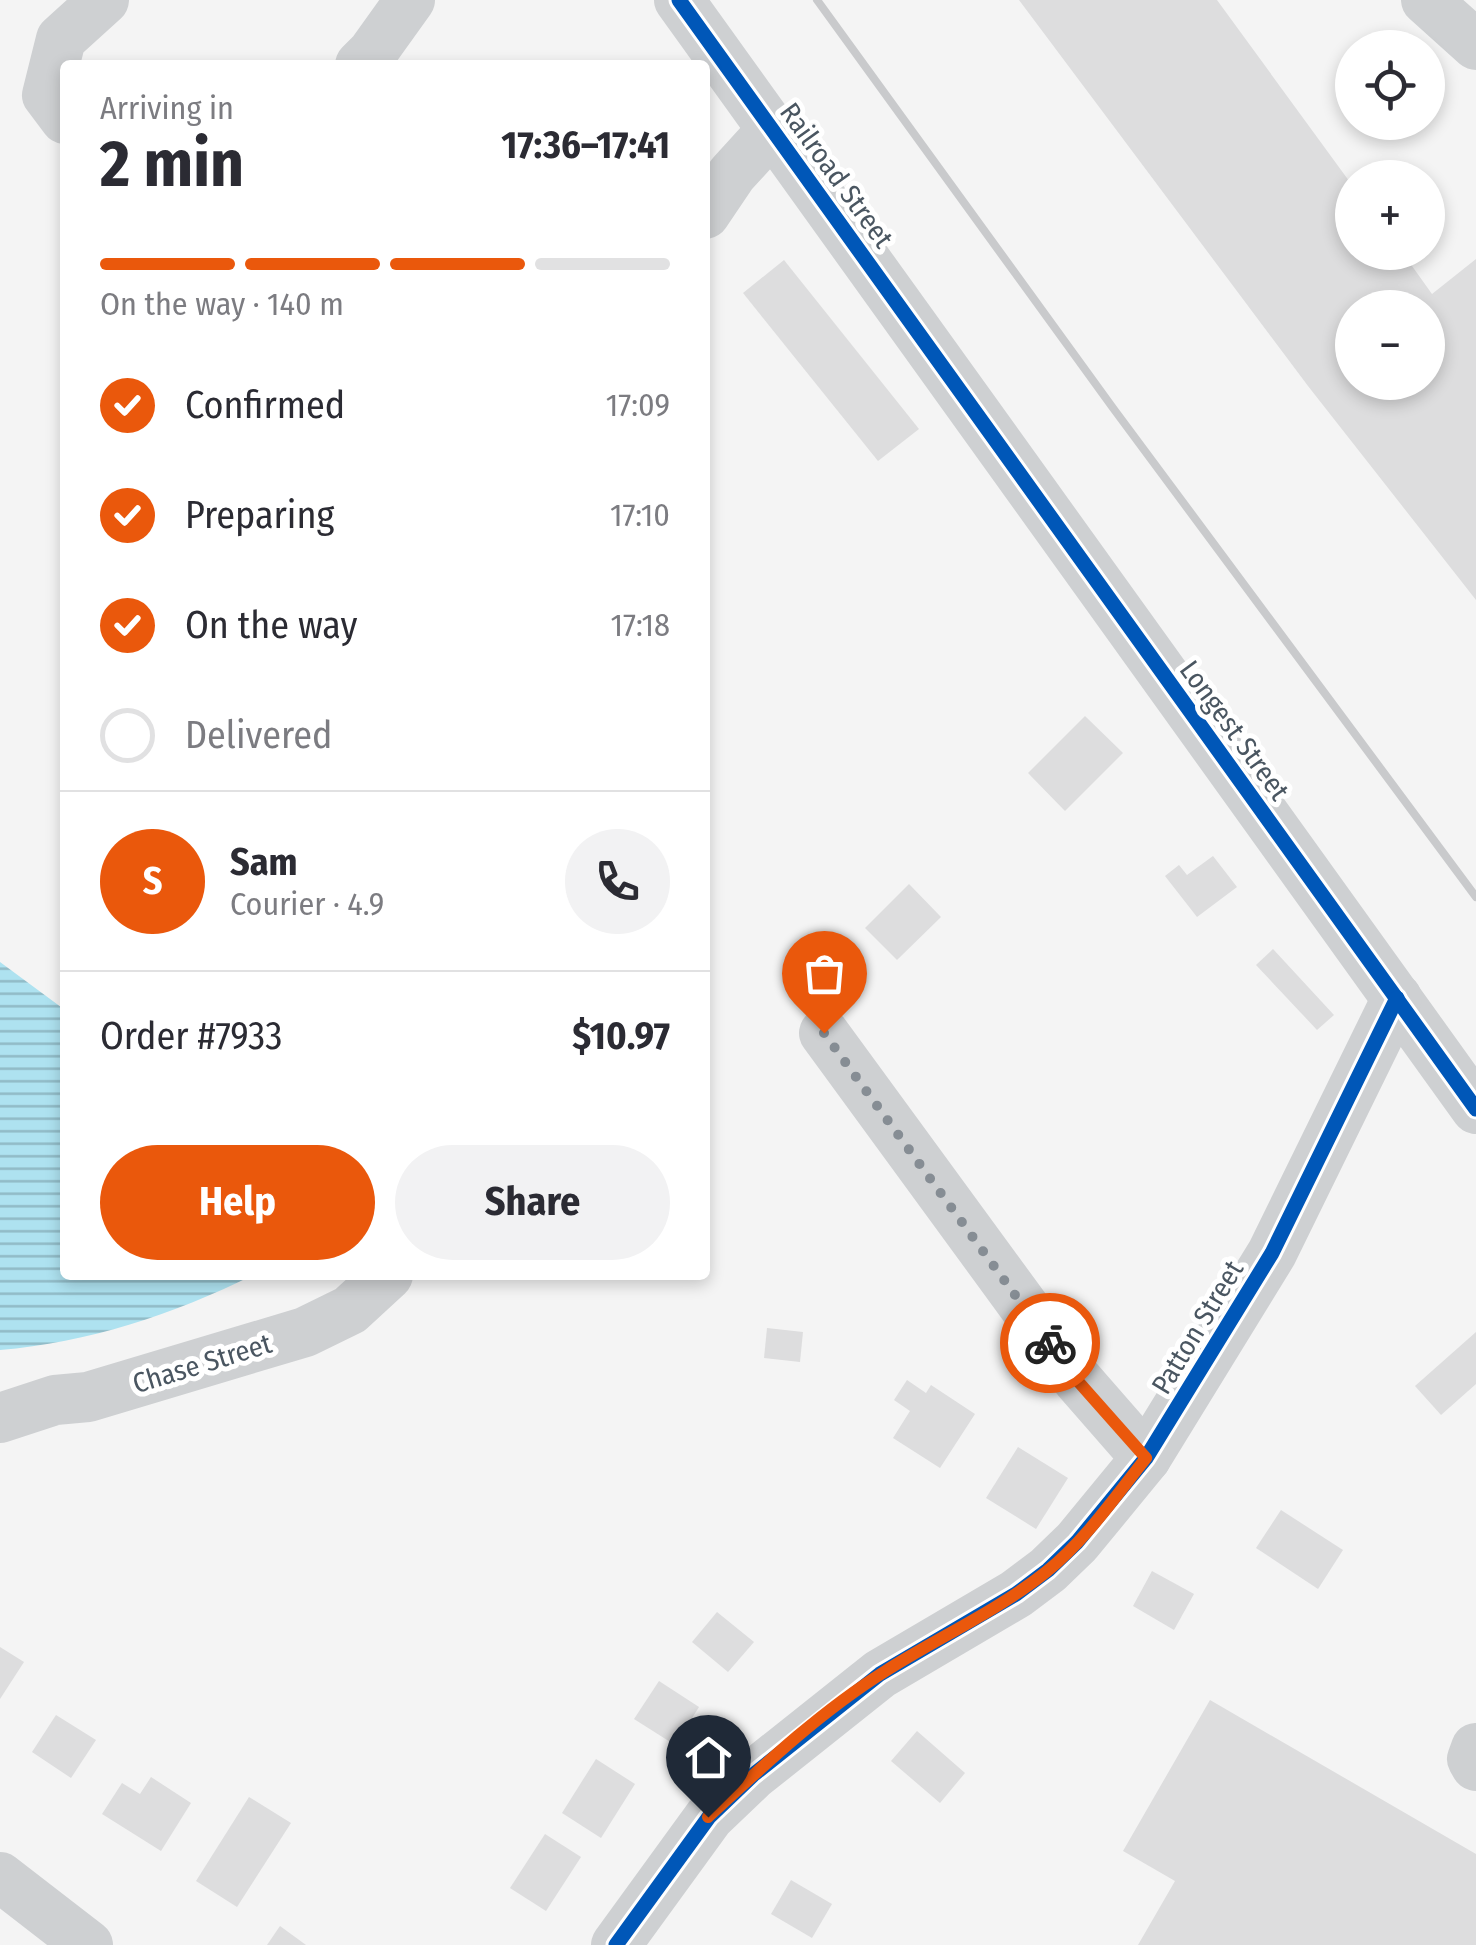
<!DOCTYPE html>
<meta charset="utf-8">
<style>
:root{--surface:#fff;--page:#f2f2f3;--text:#2b2b33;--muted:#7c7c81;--line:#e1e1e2;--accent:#ea580c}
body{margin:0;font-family:"Fira Sans Condensed",sans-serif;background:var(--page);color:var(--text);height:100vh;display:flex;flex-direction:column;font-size:38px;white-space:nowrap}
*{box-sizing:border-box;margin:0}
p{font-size:32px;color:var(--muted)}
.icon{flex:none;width:55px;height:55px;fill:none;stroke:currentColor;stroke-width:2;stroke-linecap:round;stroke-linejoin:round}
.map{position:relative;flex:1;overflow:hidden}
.panel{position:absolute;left:60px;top:60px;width:650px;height:1220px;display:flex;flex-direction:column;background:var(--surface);border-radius:10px;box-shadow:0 5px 15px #0003}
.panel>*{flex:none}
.buttons{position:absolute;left:1335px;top:30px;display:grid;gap:20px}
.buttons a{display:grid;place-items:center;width:110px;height:110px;border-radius:50%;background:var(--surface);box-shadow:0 5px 15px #0003;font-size:50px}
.pin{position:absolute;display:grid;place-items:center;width:85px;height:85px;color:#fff;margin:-102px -42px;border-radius:50% 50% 50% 0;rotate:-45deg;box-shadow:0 0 10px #0007}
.pin .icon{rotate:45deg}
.courier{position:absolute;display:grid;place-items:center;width:100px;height:100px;margin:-50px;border:8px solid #ea580c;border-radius:50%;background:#fff;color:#222;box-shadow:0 2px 12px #0007}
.headline em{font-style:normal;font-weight:700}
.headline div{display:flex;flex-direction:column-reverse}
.headline{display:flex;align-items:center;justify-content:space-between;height:170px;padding:0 40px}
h1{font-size:65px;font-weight:700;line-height:75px}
.bar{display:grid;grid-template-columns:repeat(4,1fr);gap:15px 10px;align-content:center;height:120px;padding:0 40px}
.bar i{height:12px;border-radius:8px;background:var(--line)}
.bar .selected{background:var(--accent)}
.bar p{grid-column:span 4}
.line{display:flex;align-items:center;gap:25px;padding:0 40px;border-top:2px solid var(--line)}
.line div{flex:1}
.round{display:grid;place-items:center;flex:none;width:105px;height:105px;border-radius:52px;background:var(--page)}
ol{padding:0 40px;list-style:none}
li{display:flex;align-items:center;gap:30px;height:110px}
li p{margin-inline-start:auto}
li .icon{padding:10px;border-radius:50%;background:var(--accent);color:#fff;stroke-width:4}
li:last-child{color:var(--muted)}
li i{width:55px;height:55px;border:5px solid var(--line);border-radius:50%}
.cta{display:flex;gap:20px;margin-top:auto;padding:20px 40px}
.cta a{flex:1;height:115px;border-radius:60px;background:var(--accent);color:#fff;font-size:40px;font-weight:700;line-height:115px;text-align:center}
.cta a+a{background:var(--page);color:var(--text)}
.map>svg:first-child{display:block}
.water{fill:url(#water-rules)}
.building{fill:#ddddde;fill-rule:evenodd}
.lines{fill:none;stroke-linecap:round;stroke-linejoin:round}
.minor{stroke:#ced0d2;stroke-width:50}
.rail{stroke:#c9cacc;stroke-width:8}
.cycleway-casing{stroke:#fff;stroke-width:21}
.cycleway{stroke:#0057b8;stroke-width:15}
.done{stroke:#868d94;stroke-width:10;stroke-dasharray:0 18}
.route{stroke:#ea580c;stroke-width:12}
.labels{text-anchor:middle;stroke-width:10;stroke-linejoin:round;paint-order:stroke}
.street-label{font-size:28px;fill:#4a5661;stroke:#fff}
</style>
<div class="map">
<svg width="1476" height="1945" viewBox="0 0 1476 1945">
<defs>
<pattern id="water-rules" width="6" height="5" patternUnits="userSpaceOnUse" patternTransform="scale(2.5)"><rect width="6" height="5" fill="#aee2f0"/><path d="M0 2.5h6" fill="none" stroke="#90bac6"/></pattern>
</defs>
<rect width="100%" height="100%" fill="#f4f4f4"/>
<path class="water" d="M0,962L65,1010V1275H253C175,1314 87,1343 0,1350Z"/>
<g class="building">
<path d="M1019,0H1217L1352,185V252H1402L1432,294L1476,259V600L1308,386ZM1352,308H1428V382H1352Z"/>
<polygon points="784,260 919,429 878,461 743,293"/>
<polygon points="1085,716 1123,753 1065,811 1028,773"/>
<polygon points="1213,856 1237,887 1197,917 1165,876 1179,865 1187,875"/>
<polygon points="909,884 941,917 897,960 865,928"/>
<polygon points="1273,949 1334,1015 1317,1030 1256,965"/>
<polygon points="767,1328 803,1332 800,1362 764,1358"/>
<polygon points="1476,1332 1476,1384 1441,1415 1415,1386"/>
<polygon points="907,1380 926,1393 931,1385 975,1414 940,1468 893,1438 910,1411 894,1400"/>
<polygon points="1018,1447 1068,1478 1036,1529 986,1498"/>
<polygon points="1281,1510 1343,1550 1318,1589 1256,1548"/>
<polygon points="1152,1571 1194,1594 1174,1630 1133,1606"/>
<polygon points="717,1612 754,1642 728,1672 692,1642"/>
<polygon points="0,1647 24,1662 0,1699"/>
<polygon points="659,1681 699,1707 675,1745 634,1719"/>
<polygon points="1210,1700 1476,1854 1476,1945 1138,1945 1175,1881 1123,1851"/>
<polygon points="56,1715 96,1740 71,1778 32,1752"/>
<polygon points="917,1731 965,1773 940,1803 891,1761"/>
<polygon points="596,1759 635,1784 601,1838 562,1813"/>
<polygon points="151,1777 191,1803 161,1851 102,1814 122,1783 140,1794"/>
<polygon points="249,1797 291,1823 237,1907 196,1881"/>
<polygon points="545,1834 581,1857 546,1911 510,1888"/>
<polygon points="791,1880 832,1904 812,1938 771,1914"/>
<polygon points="280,1926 306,1945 267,1945"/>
</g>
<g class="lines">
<g class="minor">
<polyline points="679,0 1476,1109"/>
<polyline points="1426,0 1476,45"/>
<polyline points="360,65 372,53 410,0"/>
<polyline points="65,119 47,95 61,39 104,0"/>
<polyline points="705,214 732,174 773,129"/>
<polyline points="824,1033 1077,1379 1146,1458"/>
<polyline points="0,1418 55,1400 88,1397 305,1332 350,1310 388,1275"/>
<polyline points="1476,1748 1472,1759 1476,1766"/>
<polyline points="0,1877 88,1945"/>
<polyline points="616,1945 709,1817 753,1775 880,1674 1016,1594 1048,1570 1077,1542 1146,1458 1272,1253 1397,998"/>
</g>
<polyline class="rail" points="817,0 1113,408 1476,897"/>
<defs>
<g id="cycleway">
<polyline points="679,0 1476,1109"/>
<polyline points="616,1945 709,1817 753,1775 880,1674 1016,1594 1048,1570 1077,1542 1146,1458 1272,1253 1397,998"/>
</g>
</defs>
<use href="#cycleway" class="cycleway-casing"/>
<use href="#cycleway" class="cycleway"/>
</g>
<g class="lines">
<polyline class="done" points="824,1033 1050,1343"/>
<path class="route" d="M708,1817C763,1766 820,1712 884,1672C937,1638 996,1612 1046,1572C1085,1541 1115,1497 1146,1458L1076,1379L1050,1343"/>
</g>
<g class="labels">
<g class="street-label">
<text transform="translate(837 175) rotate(54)" y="10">Railroad Street</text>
<text transform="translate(1235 730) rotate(54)" y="10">Longest Street</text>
<text transform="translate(1197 1327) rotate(-59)" y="10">Patton Street</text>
<text transform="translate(202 1363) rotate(-17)" y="10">Chase Street</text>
</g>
</g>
</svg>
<div class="buttons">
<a><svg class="icon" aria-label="locate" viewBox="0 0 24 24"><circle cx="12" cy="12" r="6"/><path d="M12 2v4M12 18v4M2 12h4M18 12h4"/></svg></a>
<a>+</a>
<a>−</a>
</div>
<div class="pin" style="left:824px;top:1033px;background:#ea580c"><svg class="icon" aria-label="bag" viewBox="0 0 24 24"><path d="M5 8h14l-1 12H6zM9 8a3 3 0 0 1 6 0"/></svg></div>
<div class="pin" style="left:708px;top:1817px;background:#1f2937"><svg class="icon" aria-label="home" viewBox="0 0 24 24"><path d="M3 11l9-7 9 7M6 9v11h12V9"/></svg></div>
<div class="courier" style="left:1050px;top:1343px"><svg class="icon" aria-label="bike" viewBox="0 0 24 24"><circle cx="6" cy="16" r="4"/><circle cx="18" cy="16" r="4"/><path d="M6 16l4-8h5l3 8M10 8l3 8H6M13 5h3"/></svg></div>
<section class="panel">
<div class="headline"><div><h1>2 min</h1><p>Arriving in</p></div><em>17:36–17:41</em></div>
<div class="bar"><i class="selected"></i><i class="selected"></i><i class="selected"></i><i></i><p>On the way · 140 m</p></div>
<ol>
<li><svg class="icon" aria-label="check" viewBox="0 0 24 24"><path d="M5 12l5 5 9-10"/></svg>Confirmed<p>17:09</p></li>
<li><svg class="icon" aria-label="check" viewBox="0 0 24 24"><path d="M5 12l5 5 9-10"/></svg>Preparing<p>17:10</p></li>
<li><svg class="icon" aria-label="check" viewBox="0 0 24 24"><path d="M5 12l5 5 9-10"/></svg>On the way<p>17:18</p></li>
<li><i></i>Delivered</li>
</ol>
<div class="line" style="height:180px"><b class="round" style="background:var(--accent);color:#fff">S</b><div><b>Sam</b><p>Courier · 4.9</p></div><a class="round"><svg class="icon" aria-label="phone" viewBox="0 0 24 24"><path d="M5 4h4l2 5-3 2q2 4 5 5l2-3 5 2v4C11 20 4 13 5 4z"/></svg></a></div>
<div class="line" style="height:130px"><div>Order #7933</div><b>$10.97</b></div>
<div class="cta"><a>Help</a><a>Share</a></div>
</section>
</div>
